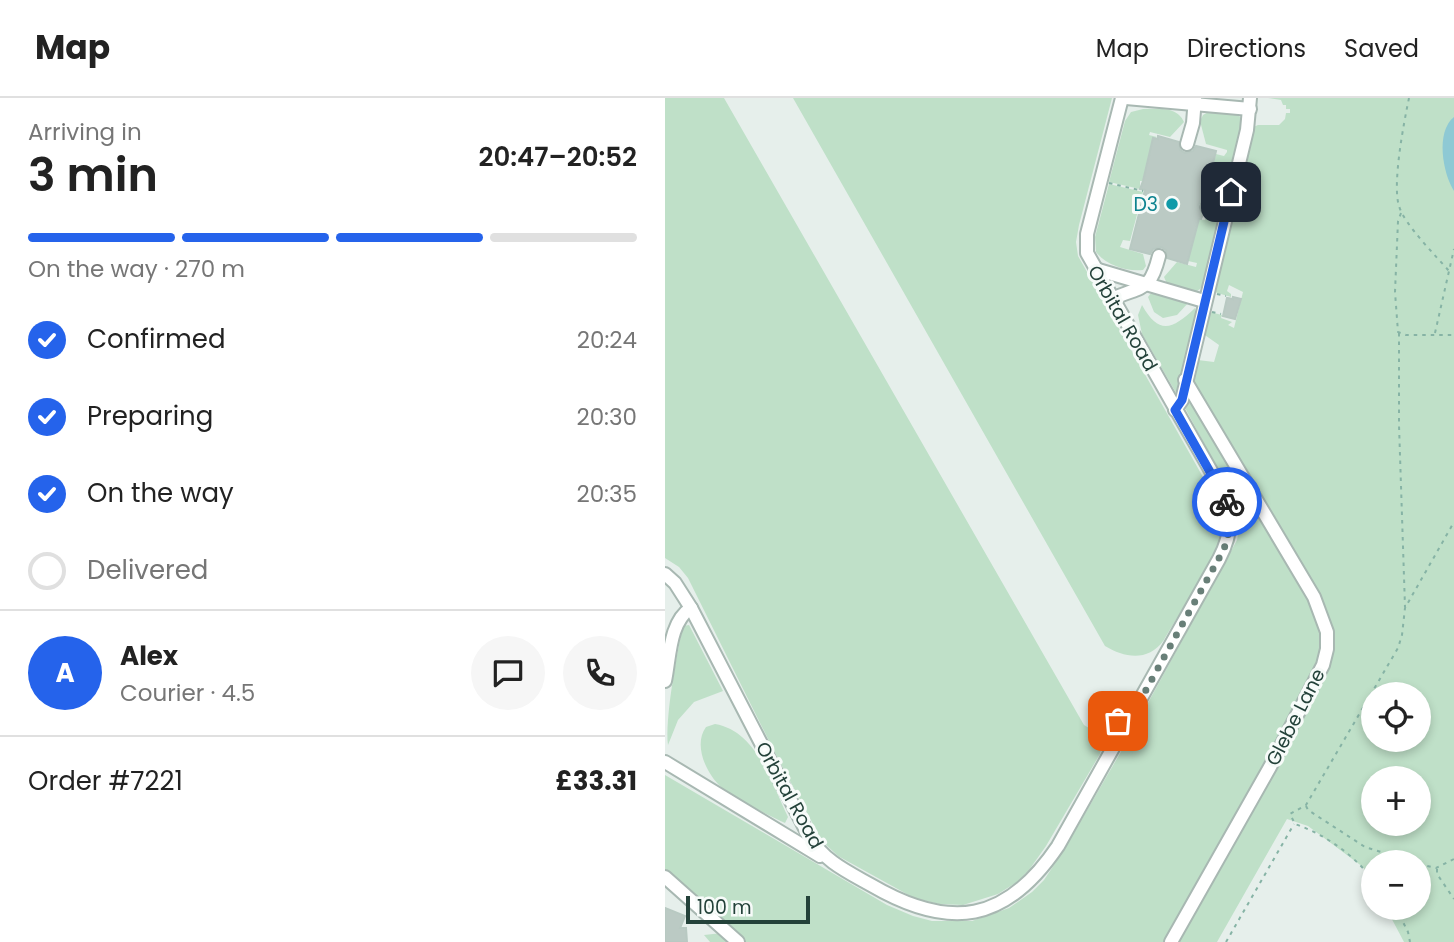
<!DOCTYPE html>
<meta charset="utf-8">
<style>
:root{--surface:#fff;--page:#f6f6f6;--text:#222;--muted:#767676;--line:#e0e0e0;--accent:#2563eb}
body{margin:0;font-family:Poppins,sans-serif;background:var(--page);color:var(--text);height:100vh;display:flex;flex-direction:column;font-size:26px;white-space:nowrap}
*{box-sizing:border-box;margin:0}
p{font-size:23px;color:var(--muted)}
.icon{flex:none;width:38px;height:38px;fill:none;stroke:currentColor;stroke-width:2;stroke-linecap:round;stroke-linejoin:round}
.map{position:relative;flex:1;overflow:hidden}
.side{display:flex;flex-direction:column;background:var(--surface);width:665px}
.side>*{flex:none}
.controls{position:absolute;left:696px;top:584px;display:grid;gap:14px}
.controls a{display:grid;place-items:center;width:70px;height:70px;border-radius:50%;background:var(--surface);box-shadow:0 4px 10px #0003;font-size:35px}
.scale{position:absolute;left:21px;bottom:18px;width:124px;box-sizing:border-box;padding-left:7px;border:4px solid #24423a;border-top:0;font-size:19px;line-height:24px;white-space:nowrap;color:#24423a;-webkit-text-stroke:5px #f7fbf9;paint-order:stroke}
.pin{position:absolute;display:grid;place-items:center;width:60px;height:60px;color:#fff;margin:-30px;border-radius:14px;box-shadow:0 4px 10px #0006}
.courier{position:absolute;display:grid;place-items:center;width:70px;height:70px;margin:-35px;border:5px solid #2563eb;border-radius:50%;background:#fff;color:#222;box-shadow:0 2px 9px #0007}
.summary em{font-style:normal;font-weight:600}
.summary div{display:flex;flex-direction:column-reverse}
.summary{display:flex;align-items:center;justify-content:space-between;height:119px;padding:0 28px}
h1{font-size:46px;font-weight:600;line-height:52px}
.bar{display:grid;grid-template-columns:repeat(4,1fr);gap:10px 7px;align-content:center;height:84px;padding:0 28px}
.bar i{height:9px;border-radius:5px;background:var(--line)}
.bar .on{background:var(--accent)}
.bar p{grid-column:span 4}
.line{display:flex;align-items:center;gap:18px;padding:0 28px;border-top:2px solid var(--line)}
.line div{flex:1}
.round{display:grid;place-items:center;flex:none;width:74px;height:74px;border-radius:37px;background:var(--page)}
ol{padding:0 28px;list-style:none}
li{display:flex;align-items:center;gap:21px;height:77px}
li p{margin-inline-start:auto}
li .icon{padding:7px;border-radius:50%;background:var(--accent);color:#fff;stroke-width:4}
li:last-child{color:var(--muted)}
li i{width:38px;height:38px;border:4px solid var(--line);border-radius:50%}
header{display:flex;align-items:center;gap:42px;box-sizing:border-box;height:98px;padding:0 35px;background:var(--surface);border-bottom:2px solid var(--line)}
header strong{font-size:33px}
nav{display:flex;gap:38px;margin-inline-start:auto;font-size:24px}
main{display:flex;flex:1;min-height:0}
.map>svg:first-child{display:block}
.green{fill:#bfe0c8;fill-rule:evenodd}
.water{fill:#8ec9d4}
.building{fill:#bbcac4;stroke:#b8c9c2;stroke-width:2}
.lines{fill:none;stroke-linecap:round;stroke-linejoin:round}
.minor-casing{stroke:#a8b8b2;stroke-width:16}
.path{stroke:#86b3a5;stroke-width:2;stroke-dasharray:3.5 5;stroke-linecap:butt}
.minor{stroke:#fff;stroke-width:12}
.done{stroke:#687f78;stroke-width:7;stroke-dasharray:0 12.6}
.route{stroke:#2563eb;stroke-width:9}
.culture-dot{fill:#0f9aa8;stroke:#f7fbf9;stroke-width:2.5}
.labels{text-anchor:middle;stroke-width:6;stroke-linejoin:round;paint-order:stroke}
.culture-label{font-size:19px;fill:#0d838f;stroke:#f7fbf9;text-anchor:end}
.street-label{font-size:19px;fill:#24423a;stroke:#f7fbf9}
</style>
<header>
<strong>Map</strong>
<nav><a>Map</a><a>Directions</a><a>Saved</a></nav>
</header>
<main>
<section class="side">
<div class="summary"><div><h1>3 min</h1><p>Arriving in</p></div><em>20:47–20:52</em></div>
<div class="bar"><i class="on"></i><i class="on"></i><i class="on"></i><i></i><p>On the way · 270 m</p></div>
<ol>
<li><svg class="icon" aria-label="check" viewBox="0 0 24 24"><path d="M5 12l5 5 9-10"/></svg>Confirmed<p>20:24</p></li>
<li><svg class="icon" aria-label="check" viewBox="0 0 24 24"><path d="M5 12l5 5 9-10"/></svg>Preparing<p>20:30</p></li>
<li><svg class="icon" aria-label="check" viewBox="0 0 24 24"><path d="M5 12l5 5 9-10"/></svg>On the way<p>20:35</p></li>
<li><i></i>Delivered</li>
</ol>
<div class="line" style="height:126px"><b class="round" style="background:var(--accent);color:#fff">A</b><div><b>Alex</b><p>Courier · 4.5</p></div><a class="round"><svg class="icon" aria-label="chat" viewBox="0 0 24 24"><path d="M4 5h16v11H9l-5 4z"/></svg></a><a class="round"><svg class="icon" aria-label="phone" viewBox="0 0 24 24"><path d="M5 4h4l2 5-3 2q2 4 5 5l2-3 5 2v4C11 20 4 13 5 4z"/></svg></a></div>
<div class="line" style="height:91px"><div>Order #7221</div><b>£33.31</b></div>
</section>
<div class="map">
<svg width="789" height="844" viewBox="0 0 789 844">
<rect width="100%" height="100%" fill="#e6efeb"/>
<g class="green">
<path d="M0,0H59L419,627C432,635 439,640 435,656L381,748L364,772L352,784L333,796L298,807L274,806L249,800L173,758L157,743L109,653L23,480L14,469L0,460Z"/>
<path d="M128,0H447L414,127L411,144L413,158L547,395C553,406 559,417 557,431C555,454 512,519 499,542C483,564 460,560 440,548Z"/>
<path d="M603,0H789V844H739L721,810H754V765H709V788L698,769L643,728L622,721L552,844H508L653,583L664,533L526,287L533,262L549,264L554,247L537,235L539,219L544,220V217L540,216L541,213L557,217L556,220L567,224L563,227L569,230L578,194L564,187L562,193L566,196V199L546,193L586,30L593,27H614L620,21L621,15H625V11H621V7H618L616,2ZM709,597H754V642H709ZM709,681H754V726H709Z"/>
<path d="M478,11C493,11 512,8 519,24L505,39L485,34L484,37L492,39L488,41L478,83H475V91L444,84L460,23L466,14Z"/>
<polygon points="547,12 572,15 578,23 540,182 535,191 529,195 503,188 499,179 512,164 531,169 532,165 523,163 534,121 540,122 549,87 543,86 551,56 559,58 562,54 562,52 541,46 535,23 538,17"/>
<path d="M444,86L478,94L465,143L458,142L455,149L478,156L481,168L478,172C462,174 441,167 431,154L430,139Z"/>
<polygon points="487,194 490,194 524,204 512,217 498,220 489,214 483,199"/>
<path d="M477,207C494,238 508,231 530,210L531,214L514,300L477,236L473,217Z"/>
<polygon points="520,293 655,517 658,559 504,844 45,844 39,837 57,835 0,773 0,677 222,807 248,818 267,823 307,823 344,810 367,794 379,782 399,752 461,645 572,442 575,427 573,409 519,308"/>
<path d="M24,527L58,593L29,604L13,622L3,647C0,621 11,561 17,532L18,528Z"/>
<path d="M50,626C92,633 107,686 123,719L120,725C103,717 69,700 56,689C41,675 28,647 41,629Z"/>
</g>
<path class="water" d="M789,19V93C778,76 770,34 789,19Z"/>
<g class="building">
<polygon points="493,38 514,44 515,52 520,55 528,53 531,48 551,53 543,86 545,86 542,100 536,102 533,107 538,116 536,121 534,121 522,166 502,160 501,152 496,149 488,151 485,156 465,151 480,92 475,91 478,83 488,40 493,41"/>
<polygon points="568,199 576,201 570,221 558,218 562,200 568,201"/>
<polygon points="0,810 20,818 15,830 21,830 22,844 0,844"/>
</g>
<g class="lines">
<defs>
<g id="minor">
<polyline points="461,0 585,11"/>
<polyline points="522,46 528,25 530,0"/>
<polyline points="542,109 561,114"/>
<polyline points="430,171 539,203"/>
<path d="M447,201C478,187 485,194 494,158"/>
<polyline points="510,312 517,302 582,32 585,0"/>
<path d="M0,476L10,485L26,510L144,738C159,763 181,773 206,787C285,833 341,825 393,748L554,461C568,434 568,415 554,387L422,155V136L457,0"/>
<path d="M0,583C5,560 4,524 26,510"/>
<polyline points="0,664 155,758"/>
<polyline points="0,779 73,844"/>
<polyline points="506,844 605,669 658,567 662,551 662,534 649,499 520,282"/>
</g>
</defs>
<use href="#minor" class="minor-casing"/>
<g class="path">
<path d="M744,0C739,24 727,86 734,108C739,126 771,158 784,173"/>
<polyline points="444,85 478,93"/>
<polyline points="736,115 733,123 730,194 733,234 741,237 789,237"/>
<polyline points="552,196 561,198"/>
<polyline points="547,214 556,216"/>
<polyline points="734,235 734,327 740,509"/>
<polyline points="770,235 789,151"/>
<polyline points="641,708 643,712 700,749 751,765"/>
<polyline points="754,766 771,770 789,761"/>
<polyline points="772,771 772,776 789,801"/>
<path d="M709,783C688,756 661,737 630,726L625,716L641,707L733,550L737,537L740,510L789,424"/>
<polyline points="731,810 743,834 745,844"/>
<polyline points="561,844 629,726"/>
</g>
<use href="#minor" class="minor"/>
</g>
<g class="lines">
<polyline class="done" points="453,623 461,628 559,451 566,426 562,404"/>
<polyline class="route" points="562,404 510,312 517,302 566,94"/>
</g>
<circle class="culture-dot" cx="507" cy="106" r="7"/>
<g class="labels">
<g class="culture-label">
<text x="493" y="113">D3</text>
</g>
<g class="street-label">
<text transform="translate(458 220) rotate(60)" y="7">Orbital Road</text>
<text transform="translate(630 619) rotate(-63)" y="7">Glebe Lane</text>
<text transform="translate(125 697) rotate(61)" y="7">Orbital Road</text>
</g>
</g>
</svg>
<div class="controls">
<a><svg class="icon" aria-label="locate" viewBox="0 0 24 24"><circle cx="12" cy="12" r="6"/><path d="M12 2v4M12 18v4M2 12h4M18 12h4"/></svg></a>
<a>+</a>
<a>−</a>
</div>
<div class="scale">100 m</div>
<div class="pin" style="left:453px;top:623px;background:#ea580c"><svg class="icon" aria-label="bag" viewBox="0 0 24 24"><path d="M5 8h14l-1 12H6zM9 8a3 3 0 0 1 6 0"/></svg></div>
<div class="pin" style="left:566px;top:94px;background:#1f2937"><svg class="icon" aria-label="home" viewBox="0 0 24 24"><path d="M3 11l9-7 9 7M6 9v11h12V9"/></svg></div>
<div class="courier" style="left:562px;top:404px"><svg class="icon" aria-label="bike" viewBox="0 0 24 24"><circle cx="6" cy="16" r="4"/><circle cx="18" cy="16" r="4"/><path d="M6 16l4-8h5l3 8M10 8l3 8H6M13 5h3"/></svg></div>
</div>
</main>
